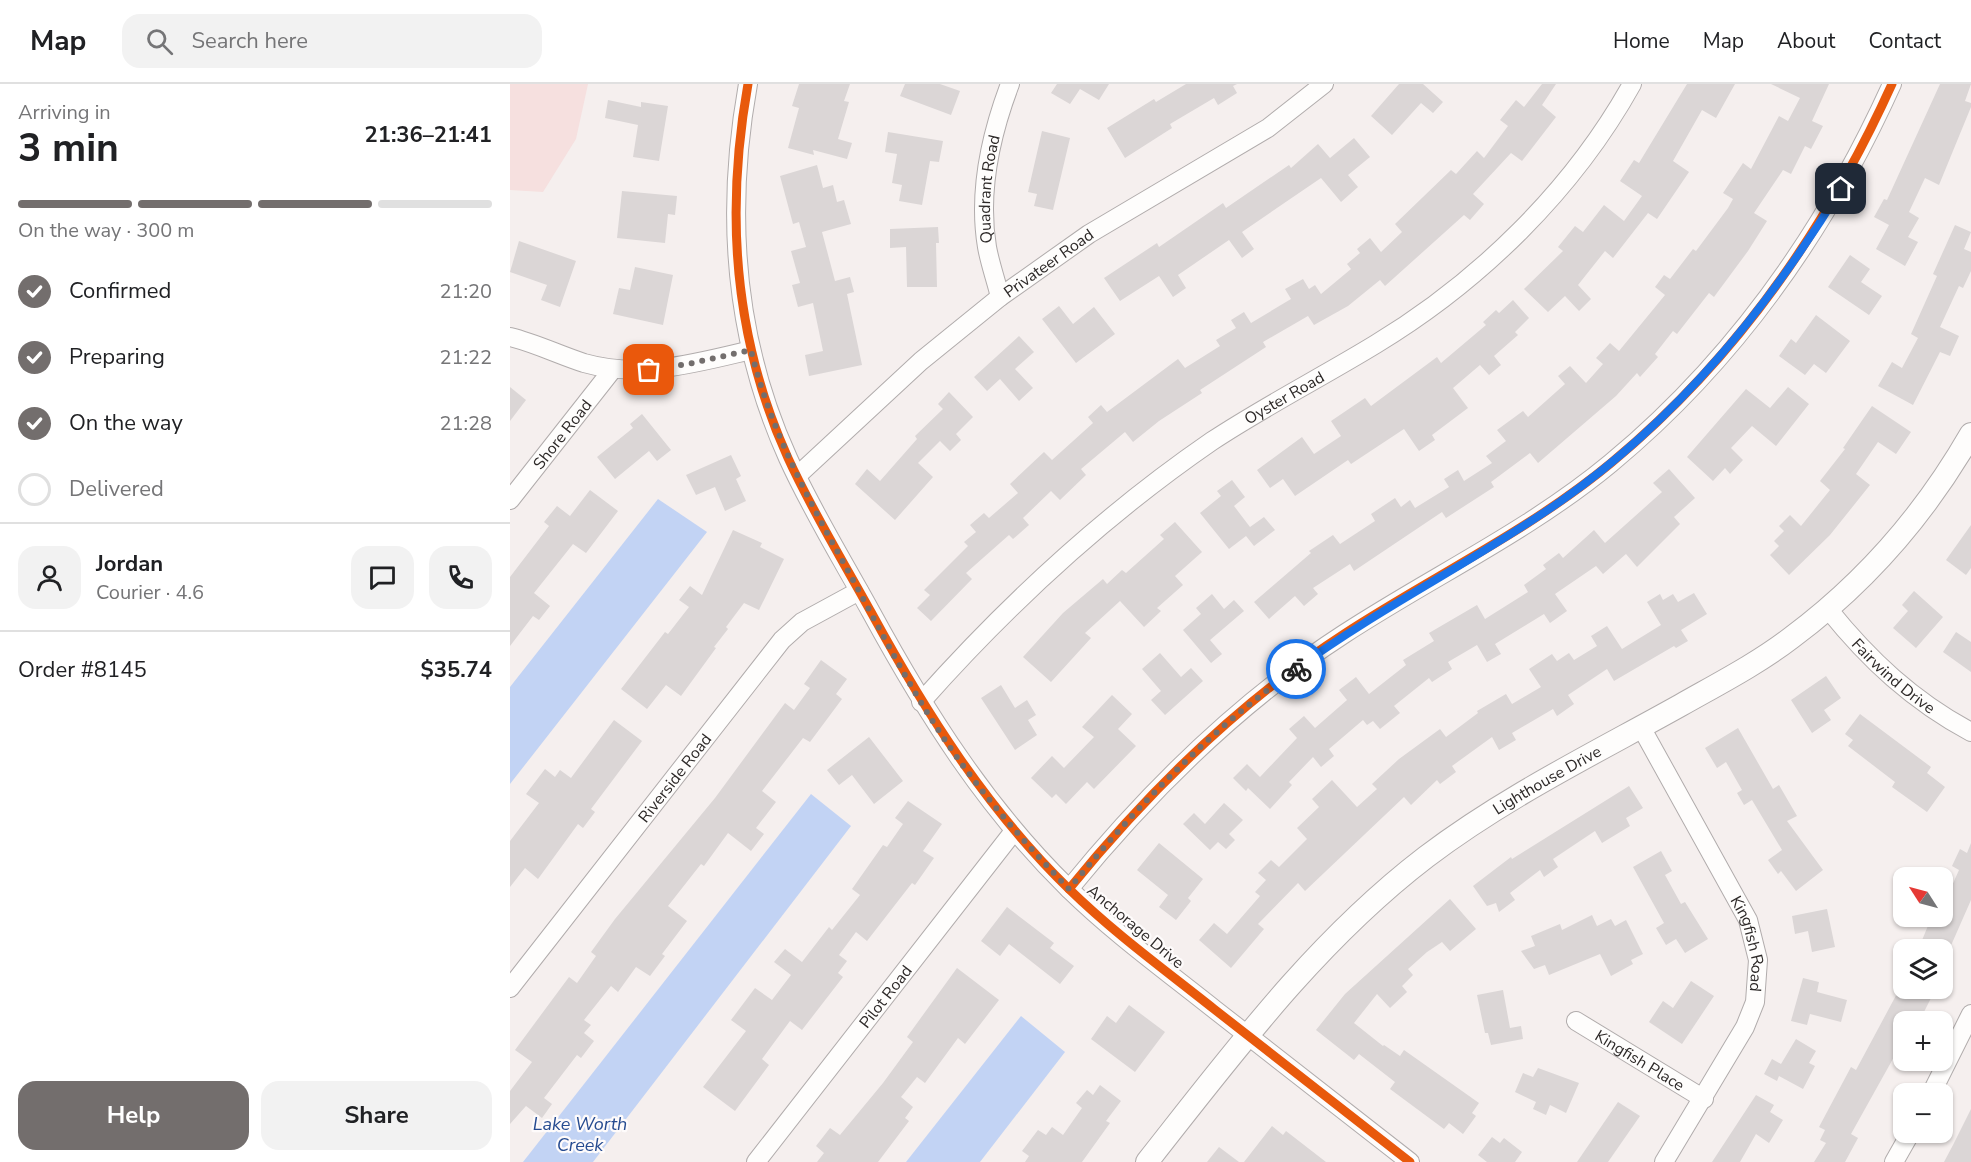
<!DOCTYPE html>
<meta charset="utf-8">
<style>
:root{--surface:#fff;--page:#f2f2f2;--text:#202124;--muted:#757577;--line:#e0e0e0;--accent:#736e6d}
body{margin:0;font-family:"Nunito Sans",sans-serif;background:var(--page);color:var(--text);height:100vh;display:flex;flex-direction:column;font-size:22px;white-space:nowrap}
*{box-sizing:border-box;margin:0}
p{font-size:20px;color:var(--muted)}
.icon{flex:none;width:33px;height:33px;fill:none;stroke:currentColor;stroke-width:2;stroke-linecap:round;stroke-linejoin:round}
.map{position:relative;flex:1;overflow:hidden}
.panel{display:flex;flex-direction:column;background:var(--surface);width:510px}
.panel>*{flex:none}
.needle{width:39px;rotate:306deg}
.fabs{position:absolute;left:1383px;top:783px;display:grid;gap:12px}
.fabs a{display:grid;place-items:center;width:60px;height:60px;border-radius:12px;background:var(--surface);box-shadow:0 2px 4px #0004;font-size:30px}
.pin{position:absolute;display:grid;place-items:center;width:51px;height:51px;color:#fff;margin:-26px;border-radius:12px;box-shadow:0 3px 9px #0006}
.courier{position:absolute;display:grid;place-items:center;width:60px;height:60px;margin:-30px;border:4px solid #1a73e8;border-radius:50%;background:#fff;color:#222;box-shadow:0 2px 8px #0007}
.headline em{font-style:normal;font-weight:700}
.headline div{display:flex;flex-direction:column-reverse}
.headline{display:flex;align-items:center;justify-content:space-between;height:102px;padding:0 18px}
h1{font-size:39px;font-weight:700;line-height:45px}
.bar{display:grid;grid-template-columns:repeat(4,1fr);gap:9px 6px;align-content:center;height:72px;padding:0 18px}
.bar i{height:8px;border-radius:4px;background:var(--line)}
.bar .selected{background:var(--accent)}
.bar p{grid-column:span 4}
.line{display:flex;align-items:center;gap:15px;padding:0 18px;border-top:2px solid var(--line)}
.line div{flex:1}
.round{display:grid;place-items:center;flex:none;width:63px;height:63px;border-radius:18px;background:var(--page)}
ol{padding:0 18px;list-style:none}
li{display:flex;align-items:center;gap:18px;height:66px}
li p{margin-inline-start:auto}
li .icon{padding:6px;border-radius:50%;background:var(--accent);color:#fff;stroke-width:4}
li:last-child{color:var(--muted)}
li i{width:33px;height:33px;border:3px solid var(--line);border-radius:50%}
.cta{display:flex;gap:12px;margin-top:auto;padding:12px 18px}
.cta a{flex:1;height:69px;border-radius:18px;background:var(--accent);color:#fff;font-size:24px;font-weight:700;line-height:69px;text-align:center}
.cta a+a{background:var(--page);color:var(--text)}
header{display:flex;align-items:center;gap:36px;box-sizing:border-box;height:84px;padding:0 30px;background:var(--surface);border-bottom:2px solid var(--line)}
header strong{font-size:28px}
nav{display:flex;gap:33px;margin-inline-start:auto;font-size:21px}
.search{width:420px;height:54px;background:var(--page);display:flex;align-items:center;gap:15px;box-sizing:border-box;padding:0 21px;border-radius:18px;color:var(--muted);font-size:22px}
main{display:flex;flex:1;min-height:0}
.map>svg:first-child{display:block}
.green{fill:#f6e0df}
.water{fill:#c2d3f4}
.building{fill:#dbd6d6}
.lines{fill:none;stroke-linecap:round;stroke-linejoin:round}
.minor-casing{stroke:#b1acac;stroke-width:20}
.tertiary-casing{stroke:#b1acac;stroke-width:24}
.minor{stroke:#fefdfc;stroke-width:18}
.tertiary{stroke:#fefdfc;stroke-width:22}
.cycleway-casing{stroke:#fefbfb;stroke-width:13}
.cycleway{stroke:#e8590c;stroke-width:9}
.done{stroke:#736e6d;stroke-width:6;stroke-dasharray:0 10.8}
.route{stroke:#1a73e8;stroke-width:8}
.labels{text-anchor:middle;stroke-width:4.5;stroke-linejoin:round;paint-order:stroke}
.street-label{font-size:16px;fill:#2d2928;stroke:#fefbfb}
.water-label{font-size:18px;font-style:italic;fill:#264b90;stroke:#fefbfb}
</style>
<header>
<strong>Map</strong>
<div class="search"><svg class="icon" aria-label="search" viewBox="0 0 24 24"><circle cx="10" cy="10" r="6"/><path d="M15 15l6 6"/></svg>Search here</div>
<nav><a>Home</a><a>Map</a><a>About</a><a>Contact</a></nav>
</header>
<main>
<section class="panel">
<div class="headline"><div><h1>3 min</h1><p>Arriving in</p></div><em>21:36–21:41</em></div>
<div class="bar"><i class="selected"></i><i class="selected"></i><i class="selected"></i><i></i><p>On the way · 300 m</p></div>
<ol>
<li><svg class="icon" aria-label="check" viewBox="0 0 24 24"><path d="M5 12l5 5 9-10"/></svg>Confirmed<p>21:20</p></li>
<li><svg class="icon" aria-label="check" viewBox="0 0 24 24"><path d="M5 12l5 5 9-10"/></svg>Preparing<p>21:22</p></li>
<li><svg class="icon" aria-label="check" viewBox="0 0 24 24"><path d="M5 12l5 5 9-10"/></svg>On the way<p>21:28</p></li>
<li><i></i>Delivered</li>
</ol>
<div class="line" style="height:108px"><a class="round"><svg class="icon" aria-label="person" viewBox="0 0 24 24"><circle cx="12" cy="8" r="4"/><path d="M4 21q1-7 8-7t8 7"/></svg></a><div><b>Jordan</b><p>Courier · 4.6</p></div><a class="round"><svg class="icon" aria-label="chat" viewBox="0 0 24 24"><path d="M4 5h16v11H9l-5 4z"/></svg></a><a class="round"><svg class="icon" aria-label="phone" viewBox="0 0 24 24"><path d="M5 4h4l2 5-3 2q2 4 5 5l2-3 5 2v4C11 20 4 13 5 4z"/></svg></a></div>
<div class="line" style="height:78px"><div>Order #8145</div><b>$35.74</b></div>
<div class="cta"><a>Help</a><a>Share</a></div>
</section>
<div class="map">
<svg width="1461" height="1078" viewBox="0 0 1461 1078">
<rect width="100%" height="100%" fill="#f5efee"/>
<polygon class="green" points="0,0 78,0 66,55 33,108 0,106"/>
<g class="water">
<polygon points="148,415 197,448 0,700 0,603"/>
<polygon points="301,710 341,742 83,1078 13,1078"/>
<polygon points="511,932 555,968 470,1078 396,1078"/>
</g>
<g class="building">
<polygon points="289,0 340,0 334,17 339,18 328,55 342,59 337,75 303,66 304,71 278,64 289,24 282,22"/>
<polygon points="395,0 430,0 450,7 441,31 390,12"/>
<polygon points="547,0 599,0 589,16 570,5 560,20 541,9"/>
<polygon points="676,0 727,0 723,2 727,9 708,21 704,14 660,40 662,44 615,74 597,44 644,15 646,18"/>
<polygon points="889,0 913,0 933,18 923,29 911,19 882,51 861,32"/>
<polygon points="1032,0 1046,0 1032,21 1046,33 1012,77 1001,69 963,110 974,120 960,136 954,131 875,202 870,196 838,222 804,241 798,232 753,258 756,263 690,306 692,309 649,337 623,358 615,348 571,385 576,391 550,416 541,407 513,434 519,441 503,455 499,451 456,489 462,495 421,537 407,524 420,511 414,506 458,462 454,458 466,448 460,441 474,429 479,434 508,409 500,400 534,368 542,376 583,339 578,333 591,321 597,328 668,275 675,284 710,262 706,256 726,244 721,236 734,228 741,239 781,215 775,205 793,195 799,205 805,201 811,210 841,185 837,180 850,169 847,165 860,154 871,168 892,148 885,140 941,86 946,90 967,67 974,74 998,42 990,36 1006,16 1014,23"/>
<polygon points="1177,0 1225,0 1206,34 1192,26 1163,77 1179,88 1147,135 1138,129 1103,174 1095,167 1068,201 1081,215 1069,227 1055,212 1038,228 1014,205 1053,167 1048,163 1065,142 1073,148 1094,121 1114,137 1132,112 1110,97 1124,76 1129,79"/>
<polygon points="1261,0 1319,0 1302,37 1313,42 1301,65 1295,62 1281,90 1273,86 1244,129 1257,137 1238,167 1204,213 1199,209 1167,250 1163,247 1145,270 1148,273 1130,293 1127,289 1106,312 1028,379 1020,369 981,398 984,403 936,434 932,428 844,487 840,480 803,504 808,510 794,522 785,512 759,535 744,518 801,469 799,467 823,451 830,460 865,437 861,430 885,414 891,423 900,416 905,424 939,403 934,395 948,386 954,397 982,379 976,372 996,357 987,346 1013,327 1018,333 1055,300 1048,292 1060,282 1076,299 1093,280 1086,274 1100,259 1109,267 1155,211 1145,203 1154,191 1160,195 1183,165 1186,167 1218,124 1223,115 1213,109 1233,79 1241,85 1269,32 1278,37 1290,14"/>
<polygon points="1430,0 1461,0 1455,17 1461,19 1461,23 1429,101 1415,94 1399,128 1409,134 1398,153 1408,158 1395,182 1366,165 1379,141 1364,133 1374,115 1377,116"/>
<polygon points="98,16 131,23 131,18 158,22 149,77 123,73 128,41 95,34"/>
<polygon points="532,47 560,54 543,126 524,122 527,110 518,108"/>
<polygon points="378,48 433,57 429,78 420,77 412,121 389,117 392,101 382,99 387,70 375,68"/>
<polygon points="844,54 860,73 838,91 848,103 831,118 811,94 732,148 744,165 732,174 719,156 668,191 676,204 663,213 649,192 610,217 594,194 647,159 649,163 713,119 716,124 779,81 781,84 808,60 820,74"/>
<polygon points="307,81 313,104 323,101 327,118 334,116 341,140 312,148 325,197 340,193 344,208 337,210 352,281 299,292 295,271 313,267 303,219 288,223 282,201 290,199 281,167 296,163 289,138 283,140 270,92"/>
<polygon points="112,107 167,112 165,131 158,130 155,159 107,154"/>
<polygon points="1445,141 1461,148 1454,165 1461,168 1461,187 1453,204 1449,202 1430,243 1449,252 1440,272 1430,268 1403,321 1368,302 1382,278 1392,284 1408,254 1401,250 1427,192 1423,190"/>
<polygon points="428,143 429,159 426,159 427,203 397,203 396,163 380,164 380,145"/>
<polygon points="9,157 66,177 50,223 31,216 37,201 0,188"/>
<polygon points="1340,171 1360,185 1351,198 1372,212 1359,231 1318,203"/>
<polygon points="125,183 163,191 153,241 103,230 109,204 120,206"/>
<polygon points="1003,216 1019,234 1005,248 1008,251 984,272 991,281 979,291 970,281 943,304 958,324 922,351 925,356 909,367 894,345 841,380 838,376 785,412 773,395 760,404 747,386 792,353 804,370 831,352 821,337 855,314 861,322 927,273 931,279 976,241 973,238 986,226 989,229"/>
<polygon points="549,222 563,240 584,223 605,250 566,279 532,235"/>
<polygon points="1306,231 1340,257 1316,289 1304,280 1295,291 1269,272 1281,255 1286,259"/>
<polygon points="509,252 524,268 505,285 523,304 509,317 490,295 477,307 464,293"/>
<polygon points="0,303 16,316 0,337"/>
<polygon points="1278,303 1299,320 1266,362 1242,342 1221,364 1233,376 1220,390 1215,384 1203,397 1177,373 1236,305 1260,324"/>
<polygon points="439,308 463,333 446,350 451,356 440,367 430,357 408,379 423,393 385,436 345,400 357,385 370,397 407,355 405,352 433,325 428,320"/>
<polygon points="1362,322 1401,348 1386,370 1368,358 1346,390 1360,401 1320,451 1279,491 1260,471 1269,462 1264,457 1274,447 1269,442 1280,431 1291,442 1320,406 1310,397 1335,365 1333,364"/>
<polygon points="132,330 161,366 147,377 139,367 105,395 87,373 123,344 120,340"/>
<polygon points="221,371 231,392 226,395 236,417 215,427 205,403 186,411 176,391"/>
<polygon points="1159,385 1185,414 1164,433 1170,440 1127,483 1116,470 1093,490 1086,482 1045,510 1057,527 1040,539 1034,530 985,560 991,570 977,578 967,561 938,578 942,585 922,598 919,594 884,622 890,629 870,645 863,637 857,641 853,636 819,665 824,672 811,683 803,673 779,698 782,701 760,725 738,704 736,707 723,694 737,680 750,693 787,654 779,645 794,632 805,644 837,616 829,606 846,593 859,610 896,581 893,576 924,557 919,549 967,521 975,535 1018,508 1014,501 1036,485 1033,481 1049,469 1053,474 1084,446 1095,459 1152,408 1143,399"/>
<polygon points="722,396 735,413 724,422 740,443 754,433 765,446 744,462 736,452 719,465 690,429 711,412 707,407"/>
<polygon points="80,406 108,427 76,469 63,460 24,509 40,522 29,536 23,532 0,562 0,493 39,442 34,438 47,422 60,432"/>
<polygon points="665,438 692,468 665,492 673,501 647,524 651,527 634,543 610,517 575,549 581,554 541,598 513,573 553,529 593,495 597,500 612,486 616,489 654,455 650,451"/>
<polygon points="1461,441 1461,484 1456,491 1436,476"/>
<polygon points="223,446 252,459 250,463 274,475 249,526 234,519 216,543 218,545 204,563 206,564 171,612 156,601 137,625 111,605 155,548 158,550 179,523 169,516 180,502 192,511"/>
<polygon points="1404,507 1433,533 1406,564 1383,544 1398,527 1392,521"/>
<polygon points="1184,509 1197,530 1171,546 1178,557 1166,564 1164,562 1104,597 1097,585 1058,611 1064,620 1047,632 1043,625 1002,649 1006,656 989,666 982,653 942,682 946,688 930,700 927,696 901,721 894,713 795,807 788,799 748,840 754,845 721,884 689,856 704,839 717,850 750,812 745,808 756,796 748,789 761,776 769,783 797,755 787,744 809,723 802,715 822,696 847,723 867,705 862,700 889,675 930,645 936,653 968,629 967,627 996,610 1002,620 1031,603 1019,585 1042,570 1047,577 1059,569 1064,576 1087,562 1081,552 1097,542 1112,565 1151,541 1137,518 1150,510 1153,516 1163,510 1168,518"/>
<polygon points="702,510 714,525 724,516 734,527 700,556 712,570 701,579 673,546 691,530 686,524"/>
<polygon points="1446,548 1461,558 1461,588 1433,568"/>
<polygon points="650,569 671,593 681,584 693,597 655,631 641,616 651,607 632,585"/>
<polygon points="311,576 337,595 326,610 332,615 300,658 293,654 252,707 266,718 246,744 254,750 241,767 218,749 194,782 191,780 158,822 177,837 152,870 155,872 140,892 126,883 108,908 101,902 74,936 81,941 74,949 84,957 71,974 67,971 34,1014 42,1020 32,1034 16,1022 0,1040 0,1007 22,978 5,966 59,893 67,899 86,872 81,868 105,835 205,714 275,619 284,626 300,604 294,600"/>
<polygon points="1316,592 1331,614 1314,626 1321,636 1302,649 1281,616"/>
<polygon points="491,601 505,624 517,616 526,631 518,636 527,651 505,666 471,614"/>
<polygon points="602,611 622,630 608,645 626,662 584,705 577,698 556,720 546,710 542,714 521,694 542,672 554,684 584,653 572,643"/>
<polygon points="1350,630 1421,683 1417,689 1435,703 1417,728 1382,703 1385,698 1338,662 1343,656 1335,650"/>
<polygon points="104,636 132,657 81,725 85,728 73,744 68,740 28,795 15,784 0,803 0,757 29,719 16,710 35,685 45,693 50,686 61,694"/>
<polygon points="1228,644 1263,705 1269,701 1287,732 1277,737 1313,786 1286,807 1271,787 1268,790 1258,776 1272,766 1242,716 1234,721 1227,709 1232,706 1216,678 1207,684 1195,664"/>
<polygon points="359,653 393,697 364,720 342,691 329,701 317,686"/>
<polygon points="1119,702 1133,724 1116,734 1120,742 1092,759 1085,747 1043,775 1048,783 1034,793 1030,786 1000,809 1005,816 989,828 986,819 977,822 963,802 1001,773 1002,775"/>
<polygon points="398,717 432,740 413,767 424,774 405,801 402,799 357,857 346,848 329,871 337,877 328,889 333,893 292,946 280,937 252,975 259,981 225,1027 193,1003 236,947 221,936 245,904 262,916 281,891 264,878 275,865 292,878 319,843 322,846 350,811 342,805 373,761 377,763 393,740 385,734"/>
<polygon points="714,719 733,736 719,750 725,756 716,765 708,758 700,766 673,740 684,729 695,740"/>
<polygon points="649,759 693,795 678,814 681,817 666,836 649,823 658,811 627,786"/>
<polygon points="1461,759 1461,816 1439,866 1408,866 1422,832 1432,832 1432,813 1436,815 1449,786 1442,782 1450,765 1457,769"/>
<polygon points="1151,767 1162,787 1155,791 1171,820 1175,818 1198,855 1175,869 1166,855 1156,861 1146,844 1154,839 1123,783"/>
<polygon points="940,815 966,845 940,867 932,858 917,868 898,885 903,891 892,902 897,908 880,924 867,910 844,939 873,962 874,961 890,972 894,966 969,1019 962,1029 966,1032 953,1050 939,1039 934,1045 880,1005 885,998 849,970 844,976 806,946 835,910"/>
<polygon points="497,823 544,859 540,864 564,882 550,900 499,860 490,872 471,857"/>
<polygon points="1317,825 1325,863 1302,868 1298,847 1285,850 1282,832"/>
<polygon points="1082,831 1087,842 1101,835 1105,842 1116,836 1133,870 1121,876 1123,880 1101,892 1090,870 1039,891 1035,881 1024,885 1011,867 1025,862 1021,852 1050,840 1052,846"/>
<polygon points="447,884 489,916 455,960 448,954 415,999 407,993 391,1013 403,1023 395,1034 399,1037 368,1078 307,1078 314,1069 306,1062 320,1044 330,1051 373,999 403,958 397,953"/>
<polygon points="1293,894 1309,898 1307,908 1337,916 1331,938 1300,930 1297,941 1281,937"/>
<polygon points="1181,897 1204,912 1172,960 1139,938 1153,917 1163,924"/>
<polygon points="1390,904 1426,904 1409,938 1394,938 1394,955 1341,1050 1348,1054 1335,1078 1304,1078 1316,1059 1310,1056 1315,1046 1309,1043 1341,983 1346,986"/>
<polygon points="993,906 1000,944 1011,942 1013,955 981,961 978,949 975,949 967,911"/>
<polygon points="619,921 655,948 625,988 581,955 597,932 606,939"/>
<polygon points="1286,955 1306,967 1299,979 1305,982 1293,1005 1269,992 1267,997 1254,990 1262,975 1271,980"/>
<polygon points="1028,984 1069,999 1056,1029 1040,1021 1036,1031 1023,1025 1026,1018 1005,1008 1013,989 1023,993"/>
<polygon points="590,1001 611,1017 596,1037 600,1039 572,1078 515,1078 519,1072 512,1067 528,1046 536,1051 542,1043 553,1051 572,1024 566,1019 577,1006 583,1011"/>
<polygon points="1246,1011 1264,1021 1260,1028 1273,1036 1259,1059 1246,1050 1230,1078 1202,1078"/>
<polygon points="1108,1018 1130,1032 1098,1078 1067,1078"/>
<polygon points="1461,1025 1461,1078 1434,1078 1443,1061"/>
<polygon points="762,1042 773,1051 776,1047 816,1078 734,1078"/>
<polygon points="982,1053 990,1059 994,1054 1012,1068 1005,1078 977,1078 968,1071"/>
<polygon points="709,1063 729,1078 697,1078"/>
</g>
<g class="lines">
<defs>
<g id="minor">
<path d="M238,0C215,128 224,255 278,374C302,427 333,477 361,528C416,629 476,724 559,805C604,849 655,886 704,925C769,976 834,1027 900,1078"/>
<path id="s1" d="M490,213C486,196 480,180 477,163C468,109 481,50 500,0"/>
<path d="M0,253C25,259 49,271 74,279C130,295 186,279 241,266"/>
<path id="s2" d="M287,392L411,277L490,213L579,150L758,44L814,0"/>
<path id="s3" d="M0,416L103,285"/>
<path id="s4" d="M1318,525C1359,576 1403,617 1461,648"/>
<path id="s5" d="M411,618C498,520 593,432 702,357C755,322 812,293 866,260C970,197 1063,106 1122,0"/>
<path id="s6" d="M1131,643L1238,836L1248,876L1245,918L1235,943L1154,1078"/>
<path d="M559,805C638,708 729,618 834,550C923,492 1019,447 1101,379C1225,276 1316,146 1382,0"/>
<path id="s7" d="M0,904L272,556L292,538L349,507"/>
<path id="s8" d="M1066,937L1194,1015"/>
<polyline points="1421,1010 1461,930"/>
<path id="s9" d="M246,1078L504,747"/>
<polyline points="1384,1078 1401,1048"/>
</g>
<g id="tertiary">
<path id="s10" d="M637,1078C723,969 805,858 916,773C995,713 1085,669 1171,621C1208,600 1247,580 1281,554C1355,499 1415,430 1461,350"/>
</g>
</defs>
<use href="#minor" class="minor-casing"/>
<use href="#tertiary" class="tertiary-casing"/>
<use href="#minor" class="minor"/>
<use href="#tertiary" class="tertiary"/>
<defs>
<g id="cycleway">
<path d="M238,0C215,128 224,255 278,374C302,427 333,477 361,528C416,629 476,724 559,805C604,849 655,886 704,925C769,976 834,1027 900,1078"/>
<path d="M559,805C638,708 729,618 834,550C923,492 1019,447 1101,379C1225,276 1316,146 1382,0"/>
</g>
</defs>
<use href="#cycleway" class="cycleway-casing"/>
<use href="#cycleway" class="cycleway"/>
</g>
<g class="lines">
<path class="done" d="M139,286L178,280L241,266C260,345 298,415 337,485C367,540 395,595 429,647C467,705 512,756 559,805C626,723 700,646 786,585"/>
<path class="route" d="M786,585C871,523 965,477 1051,417C1168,335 1257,225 1331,105"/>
</g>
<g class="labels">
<g class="street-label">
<text dy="6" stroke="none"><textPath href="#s1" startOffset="110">Quadrant Road</textPath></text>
<text dy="6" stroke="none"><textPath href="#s2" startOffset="330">Privateer Road</textPath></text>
<text dy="6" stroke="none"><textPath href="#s5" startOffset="476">Oyster Road</textPath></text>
<text dy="6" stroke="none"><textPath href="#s3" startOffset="84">Shore Road</textPath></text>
<text dy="6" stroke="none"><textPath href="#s4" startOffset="94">Fairwind Drive</textPath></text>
<text dy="6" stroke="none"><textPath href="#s7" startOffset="267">Riverside Road</textPath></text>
<text dy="6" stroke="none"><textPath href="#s10" startOffset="558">Lighthouse Drive</textPath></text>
<text transform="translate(626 842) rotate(40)" y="6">Anchorage Drive</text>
<text dy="6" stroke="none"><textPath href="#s6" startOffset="244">Kingfish Road</textPath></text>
<text dy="6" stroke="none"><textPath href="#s9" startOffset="210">Pilot Road</textPath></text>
<text dy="6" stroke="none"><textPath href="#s8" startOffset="75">Kingfish Place</textPath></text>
</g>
<g class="water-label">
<text x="70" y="1046">Lake Worth<tspan x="70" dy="21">Creek</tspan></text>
</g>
</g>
</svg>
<div class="fabs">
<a><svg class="needle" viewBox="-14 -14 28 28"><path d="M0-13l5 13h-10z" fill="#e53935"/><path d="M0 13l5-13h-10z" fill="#757577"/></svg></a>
<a><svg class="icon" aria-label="layers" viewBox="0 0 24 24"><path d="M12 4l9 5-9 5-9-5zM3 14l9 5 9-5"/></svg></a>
<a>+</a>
<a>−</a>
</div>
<div class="pin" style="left:139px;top:286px;background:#ea580c"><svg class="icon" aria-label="bag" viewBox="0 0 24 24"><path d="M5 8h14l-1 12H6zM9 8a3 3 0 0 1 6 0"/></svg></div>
<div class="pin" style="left:1331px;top:105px;background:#1f2937"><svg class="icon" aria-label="home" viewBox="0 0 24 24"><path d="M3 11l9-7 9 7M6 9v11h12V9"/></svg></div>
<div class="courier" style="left:786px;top:585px"><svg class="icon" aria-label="bike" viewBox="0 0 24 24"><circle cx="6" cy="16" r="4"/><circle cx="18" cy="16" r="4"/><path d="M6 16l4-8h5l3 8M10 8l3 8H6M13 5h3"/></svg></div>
</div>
</main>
